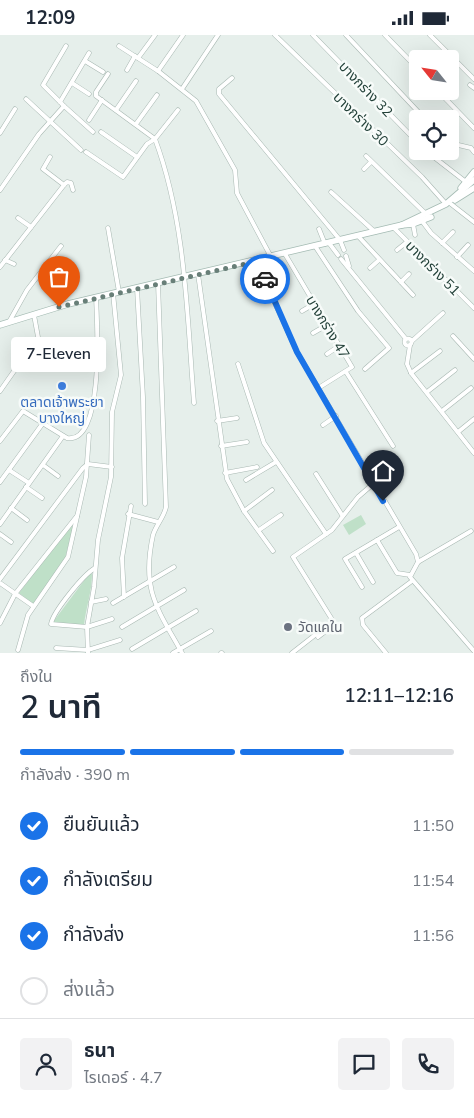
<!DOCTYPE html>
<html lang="th">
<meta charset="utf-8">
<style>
:root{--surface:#fff;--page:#f2f2f3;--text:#1f2937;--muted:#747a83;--line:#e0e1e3;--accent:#1a73e8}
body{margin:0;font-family:"Nunito Sans","Noto Sans Thai",sans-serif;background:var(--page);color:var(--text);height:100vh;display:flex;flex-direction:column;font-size:19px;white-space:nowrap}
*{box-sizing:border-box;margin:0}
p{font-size:16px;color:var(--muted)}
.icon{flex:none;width:28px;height:28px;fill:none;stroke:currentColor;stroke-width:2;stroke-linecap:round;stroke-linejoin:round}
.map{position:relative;height:618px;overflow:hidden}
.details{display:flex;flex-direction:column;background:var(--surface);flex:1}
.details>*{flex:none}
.needle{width:32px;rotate:300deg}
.buttons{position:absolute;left:409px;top:15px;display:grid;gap:10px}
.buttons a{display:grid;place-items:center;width:50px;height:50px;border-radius:5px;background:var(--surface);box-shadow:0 5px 20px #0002;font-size:25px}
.pin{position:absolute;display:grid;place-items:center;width:42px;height:42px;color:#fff;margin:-51px -21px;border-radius:50% 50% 50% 0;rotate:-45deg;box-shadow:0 0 5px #0007}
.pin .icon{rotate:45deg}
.courier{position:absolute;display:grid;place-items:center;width:50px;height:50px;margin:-25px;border:4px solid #1a73e8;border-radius:50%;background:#fff;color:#222;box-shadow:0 1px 6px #0007}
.bubble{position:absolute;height:35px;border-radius:5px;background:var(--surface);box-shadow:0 5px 20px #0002;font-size:16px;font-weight:600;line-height:35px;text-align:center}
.headline em{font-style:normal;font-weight:600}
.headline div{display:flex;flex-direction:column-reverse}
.headline{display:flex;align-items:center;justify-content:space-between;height:85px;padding:0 20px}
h1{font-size:32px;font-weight:600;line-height:38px}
.bar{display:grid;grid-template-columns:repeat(4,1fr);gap:8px 5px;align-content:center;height:60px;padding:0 20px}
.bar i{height:6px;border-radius:4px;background:var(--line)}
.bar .active{background:var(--accent)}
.bar p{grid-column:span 4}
.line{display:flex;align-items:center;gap:12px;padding:0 20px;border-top:1px solid var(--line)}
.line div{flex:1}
.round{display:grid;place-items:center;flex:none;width:52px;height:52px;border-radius:5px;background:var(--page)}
ol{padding:0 20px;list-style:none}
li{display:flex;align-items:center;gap:15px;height:55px}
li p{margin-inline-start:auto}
li .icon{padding:5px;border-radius:50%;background:var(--accent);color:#fff;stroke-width:4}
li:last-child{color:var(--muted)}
li i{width:28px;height:28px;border:2px solid var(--line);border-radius:50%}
.status{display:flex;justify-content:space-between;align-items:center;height:35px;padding:0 25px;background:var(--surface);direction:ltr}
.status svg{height:14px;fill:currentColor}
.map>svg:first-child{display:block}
.green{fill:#bfe0c8}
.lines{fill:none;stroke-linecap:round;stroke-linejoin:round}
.minor-casing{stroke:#a8b8b2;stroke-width:5}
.secondary-casing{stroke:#a4bbb3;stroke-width:7}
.minor{stroke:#fff;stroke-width:4}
.secondary{stroke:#fff;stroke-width:5.5}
.done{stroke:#687f78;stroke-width:5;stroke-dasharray:0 9}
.route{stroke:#1a73e8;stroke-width:6}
.shop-dot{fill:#3f7fe0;stroke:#f7fbf9;stroke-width:2}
.worship-dot{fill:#6b7280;stroke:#f7fbf9;stroke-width:2}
.labels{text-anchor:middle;stroke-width:5;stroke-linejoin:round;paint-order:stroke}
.street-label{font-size:14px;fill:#24423a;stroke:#f7fbf9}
.shop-label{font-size:14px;fill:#366cbe;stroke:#f7fbf9}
.worship-label{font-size:14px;fill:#5b616d;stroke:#f7fbf9;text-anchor:start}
</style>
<div class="status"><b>12:09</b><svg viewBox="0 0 49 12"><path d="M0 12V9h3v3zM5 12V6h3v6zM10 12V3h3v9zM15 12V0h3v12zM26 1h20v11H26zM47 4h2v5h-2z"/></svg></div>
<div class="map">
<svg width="474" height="618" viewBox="0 0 474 618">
<rect width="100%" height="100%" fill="#e6efeb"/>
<g class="green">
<polygon points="361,480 366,489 349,500 343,490"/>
<polygon points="71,489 73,492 65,524 33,569 19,558"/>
<path d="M89,539H92C92,557 86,572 84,590L53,587Z"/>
</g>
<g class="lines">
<defs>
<g id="minor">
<polyline points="275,0 422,142 446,169"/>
<polyline points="313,0 418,108"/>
<polyline points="346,0 425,84"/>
<polyline points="385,0 418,34"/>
<polyline points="430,0 474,44"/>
<polyline points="119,11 158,36 196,66 235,135 237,158 271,222"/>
<polyline points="138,23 155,0"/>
<polyline points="85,26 103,37"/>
<polyline points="127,35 135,21"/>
<polyline points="158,36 183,0"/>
<polyline points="108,39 96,57 96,61 155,104 178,75"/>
<polyline points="232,43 219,54 219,59 331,194 340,205 344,215"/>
<polyline points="72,48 89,59"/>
<polyline points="470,50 474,53"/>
<polyline points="182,54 218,0"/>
<polyline points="438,56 474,93"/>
<polyline points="26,64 81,115"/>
<polyline points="60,67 43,50 66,11"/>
<polyline points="64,71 93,97"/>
<polyline points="116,75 136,46"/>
<polyline points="89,85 102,65"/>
<polyline points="136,89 157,60"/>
<polyline points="101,97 137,122"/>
<polyline points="0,98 15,74"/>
<polyline points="450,108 471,113 474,117"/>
<polyline points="426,116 466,147"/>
<path d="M86,117L123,142L147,109L155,104C186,187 187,281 194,368"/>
<polyline points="366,121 427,180"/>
<polyline points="364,134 371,127"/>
<polyline points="64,150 67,147 71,148 73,155"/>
<polyline points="0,155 39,99 64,71 60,67 89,18"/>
<polyline points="331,157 375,197"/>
<polyline points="451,169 474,187"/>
<polyline points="18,183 31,192"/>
<polyline points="422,186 431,198 474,236"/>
<polyline points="413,189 415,200"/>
<polyline points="393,192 474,273"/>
<polyline points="108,193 119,257"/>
<polyline points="319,194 325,209"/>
<polyline points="358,201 413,260"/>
<polyline points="329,208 338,220"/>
<polyline points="442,208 453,197"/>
<polyline points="315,211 358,276 389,313 365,334"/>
<polyline points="397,215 407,207"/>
<polyline points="285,219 352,332 320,352"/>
<polyline points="346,221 349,231"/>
<polyline points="457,222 468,210"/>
<polyline points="341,224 406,304"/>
<polyline points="5,225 14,229"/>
<polyline points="259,225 269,255 297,317 416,519 418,527 410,542 474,616"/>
<polyline points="0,232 64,150 43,134 50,122"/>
<polyline points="370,233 379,225"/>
<polyline points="198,239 227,444 244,476 273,516"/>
<polyline points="401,247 409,239"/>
<path d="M158,248L166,472C164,482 156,490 153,500C141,555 157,573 182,618"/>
<polyline points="137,253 143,362 145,469"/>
<polyline points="302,276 314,269"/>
<polyline points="9,287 27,255 61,211"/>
<polyline points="313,298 327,290"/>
<polyline points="453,301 474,324"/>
<circle cx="408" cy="307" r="3.5"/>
<polyline points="412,306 443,278"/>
<polyline points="410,310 407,329 411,338 474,418"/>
<polyline points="327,319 339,311"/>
<polyline points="238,329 264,408 326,499"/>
<polyline points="346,337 393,411"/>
<polyline points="411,338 440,316"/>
<polyline points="0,356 38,302 34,280"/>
<polyline points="427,357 455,335"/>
<polyline points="442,376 471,353"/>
<polyline points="217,386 237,383"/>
<polyline points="323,390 336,381"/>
<polyline points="458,397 474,384"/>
<path d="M0,406L23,376L67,403C105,410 97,285 96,262"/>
<polyline points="221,411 247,407"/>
<polyline points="43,430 58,441"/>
<polyline points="363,431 374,424 389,421"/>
<polyline points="9,435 29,448"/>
<polyline points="225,438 257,432"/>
<polyline points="316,439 342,480"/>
<polyline points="246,445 276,427"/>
<polyline points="0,447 43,388"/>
<polyline points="26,452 42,463"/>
<polyline points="375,453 395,441"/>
<polyline points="11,473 27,485"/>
<polyline points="244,476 272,455"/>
<polyline points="128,479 158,487"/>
<polyline points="0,489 63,401"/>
<polyline points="259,495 281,480"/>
<polyline points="0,499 11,507"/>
<polyline points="377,505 397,538 410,540"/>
<polyline points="356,518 373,547"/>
<polyline points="418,527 471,496"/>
<path d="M95,533C83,540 53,577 51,589L87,592L112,584"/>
<polyline points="0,544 83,433 88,429 112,432"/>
<polyline points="0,548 33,571"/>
<polyline points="362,552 345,524 399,492"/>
<polyline points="124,562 122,523 131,471"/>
<polyline points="91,567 106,564"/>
<polyline points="113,568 174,532"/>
<polyline points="0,588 15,559 77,481"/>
<polyline points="122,592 184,555"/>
<polyline points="318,602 331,592 333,587"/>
<polyline points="56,613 88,615 120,605"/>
<polyline points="132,614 196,576"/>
<polyline points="18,615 28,580 68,522 86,442 89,400"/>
<polyline points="88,618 87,592 94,552 98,505 111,442 112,377 121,340 113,258"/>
<polyline points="173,618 211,596"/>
<polyline points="221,618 222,618"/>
<polyline points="292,618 333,586 293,522 332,495 358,462 373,449"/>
<polyline points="386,618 363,590 362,583 412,546"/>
</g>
<g id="secondary">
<polyline points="461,153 474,137"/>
<polyline points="455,165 474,153"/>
<polyline points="402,190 413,189 431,182"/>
<polyline points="0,290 68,269 402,190 446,169 474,145"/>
</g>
</defs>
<use href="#minor" class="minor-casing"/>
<use href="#secondary" class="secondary-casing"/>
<use href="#minor" class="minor"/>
<use href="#secondary" class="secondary"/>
</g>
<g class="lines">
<polyline class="done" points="59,272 258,226 265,244"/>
<polyline class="route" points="265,244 297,317 383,466"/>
</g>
<circle class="shop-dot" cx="62" cy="351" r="5"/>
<circle class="worship-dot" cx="288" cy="592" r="5"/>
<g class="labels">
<g class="street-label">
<text transform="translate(366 54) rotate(46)" y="5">บางกร่าง 32</text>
<text transform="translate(361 84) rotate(44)" y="5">บางกร่าง 30</text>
<text transform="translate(433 233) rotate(45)" y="5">บางกร่าง 51</text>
<text transform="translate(328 292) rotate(59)" y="5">บางกร่าง 47</text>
</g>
<g class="shop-label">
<text x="62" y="372">ตลาดเจ้าพระยา<tspan x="62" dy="16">บางใหญ่</tspan></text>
</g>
<g class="worship-label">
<text x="298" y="597">วัดแคใน</text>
</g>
</g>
</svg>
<div class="buttons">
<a><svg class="needle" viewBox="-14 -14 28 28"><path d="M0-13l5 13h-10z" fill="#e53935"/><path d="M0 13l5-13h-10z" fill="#747a83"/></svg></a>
<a><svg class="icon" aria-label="locate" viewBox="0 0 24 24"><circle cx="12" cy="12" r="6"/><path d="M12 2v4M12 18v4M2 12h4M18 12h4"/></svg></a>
</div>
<div class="pin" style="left:59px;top:272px;background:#ea580c"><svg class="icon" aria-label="bag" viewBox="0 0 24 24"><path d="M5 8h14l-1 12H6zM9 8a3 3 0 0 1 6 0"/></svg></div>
<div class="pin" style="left:383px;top:466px;background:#1f2937"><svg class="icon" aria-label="home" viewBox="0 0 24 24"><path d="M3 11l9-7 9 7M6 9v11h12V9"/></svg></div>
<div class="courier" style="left:265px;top:244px"><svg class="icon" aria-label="car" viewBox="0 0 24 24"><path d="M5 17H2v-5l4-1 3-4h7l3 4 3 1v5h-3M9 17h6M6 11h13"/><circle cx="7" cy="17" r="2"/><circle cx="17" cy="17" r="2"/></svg></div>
<div class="bubble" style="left:11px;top:302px;width:95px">7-Eleven</div>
</div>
<section class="details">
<div class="headline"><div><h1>2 นาที</h1><p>ถึงใน</p></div><em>12:11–12:16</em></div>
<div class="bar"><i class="active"></i><i class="active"></i><i class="active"></i><i></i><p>กำลังส่ง · 390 m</p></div>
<ol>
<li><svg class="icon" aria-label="check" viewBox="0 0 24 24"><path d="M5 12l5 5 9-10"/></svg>ยืนยันแล้ว<p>11:50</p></li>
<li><svg class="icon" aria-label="check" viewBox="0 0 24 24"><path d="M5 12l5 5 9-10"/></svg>กำลังเตรียม<p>11:54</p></li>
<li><svg class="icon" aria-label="check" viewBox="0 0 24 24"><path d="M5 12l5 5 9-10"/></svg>กำลังส่ง<p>11:56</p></li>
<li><i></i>ส่งแล้ว</li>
</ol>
<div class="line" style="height:90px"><a class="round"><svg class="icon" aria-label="person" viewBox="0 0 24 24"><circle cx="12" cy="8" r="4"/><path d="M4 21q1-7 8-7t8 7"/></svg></a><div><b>ธนา</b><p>ไรเดอร์ · 4.7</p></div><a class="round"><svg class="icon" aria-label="chat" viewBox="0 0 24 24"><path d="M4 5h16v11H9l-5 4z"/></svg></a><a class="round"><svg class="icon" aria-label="phone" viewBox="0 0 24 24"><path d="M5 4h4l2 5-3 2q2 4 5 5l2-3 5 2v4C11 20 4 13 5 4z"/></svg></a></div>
</section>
